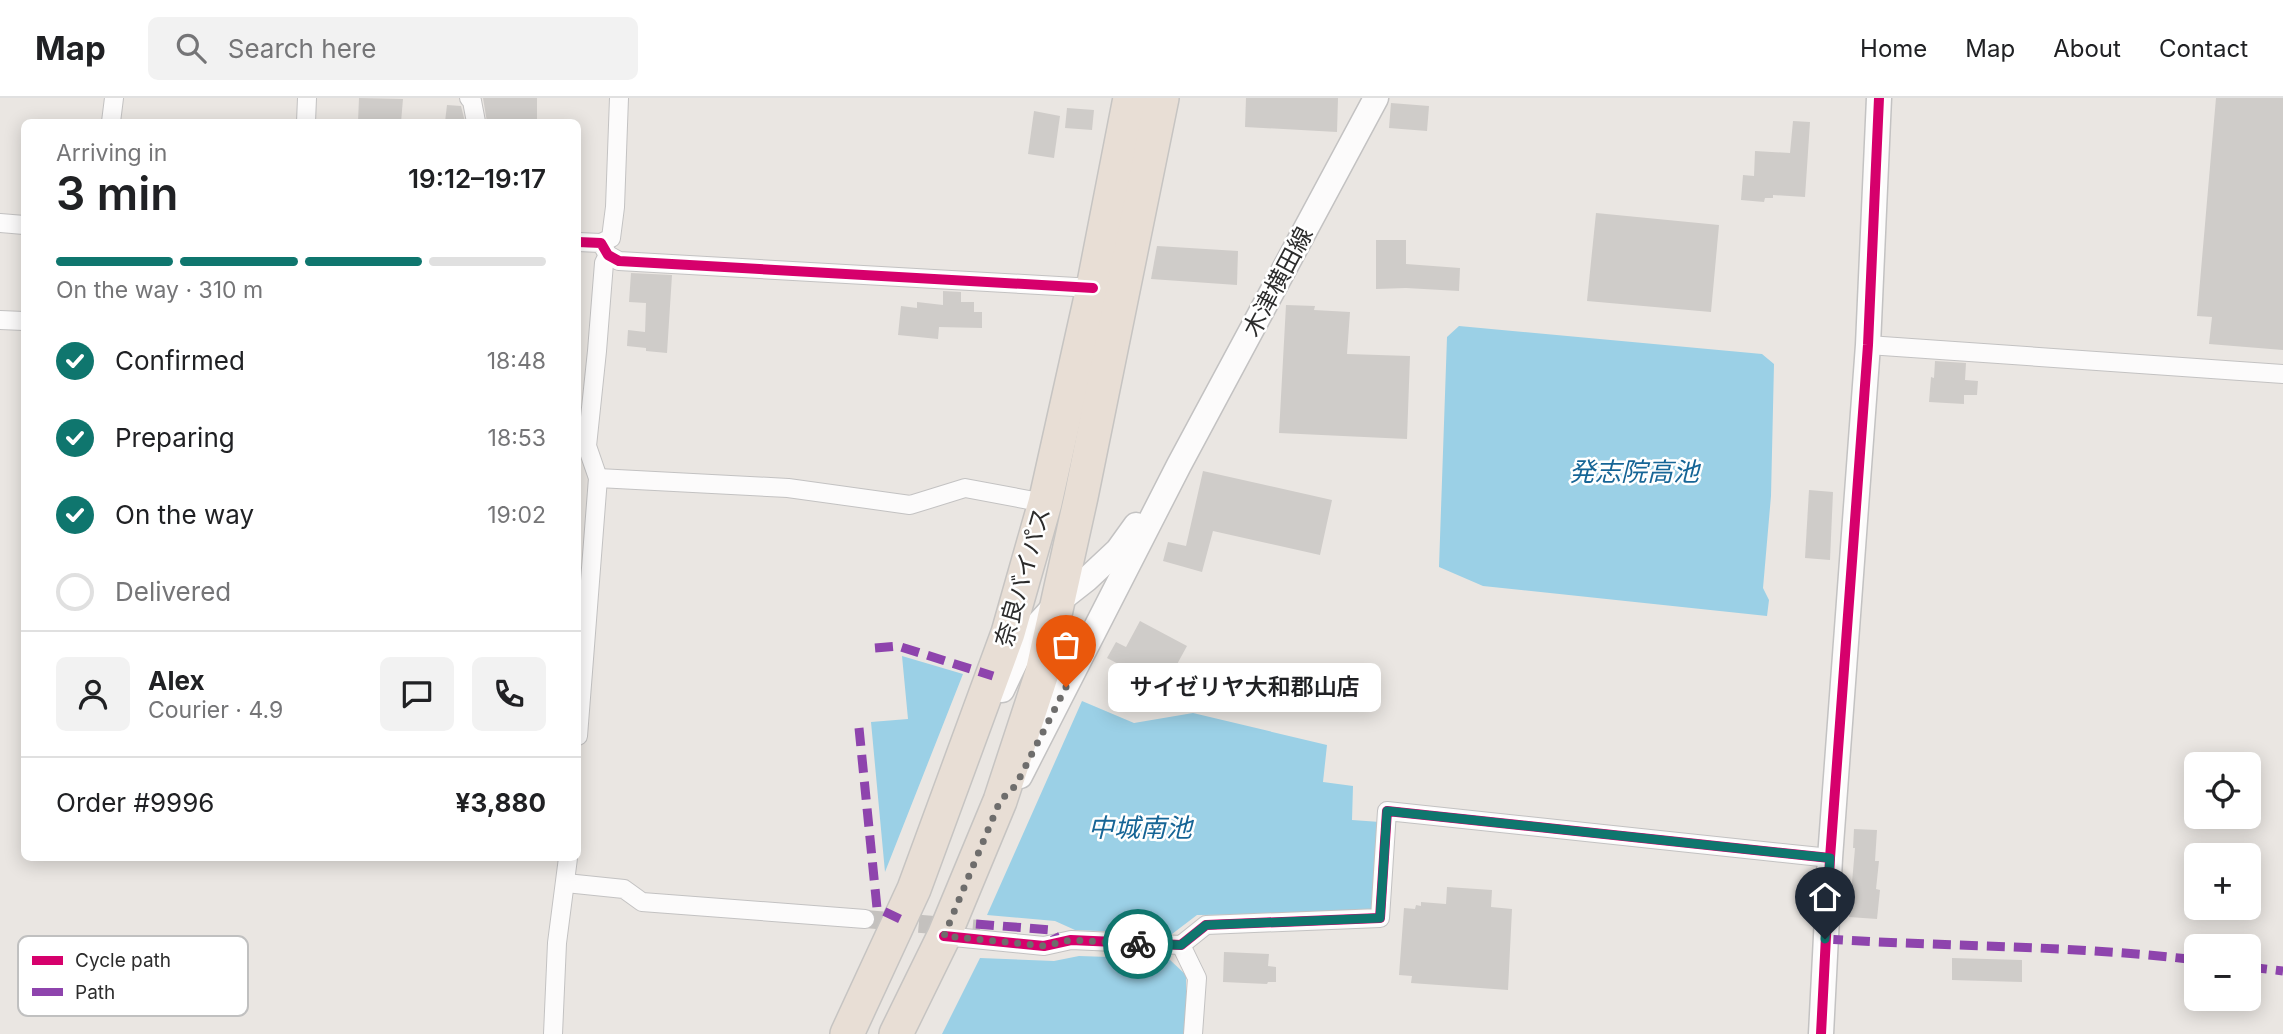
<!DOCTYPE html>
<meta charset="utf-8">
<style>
:root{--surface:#fff;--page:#f2f2f2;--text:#202124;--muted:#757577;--line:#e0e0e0;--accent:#0f766e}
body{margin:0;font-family:Inter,"Noto Sans JP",sans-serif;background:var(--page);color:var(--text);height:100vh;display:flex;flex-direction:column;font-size:26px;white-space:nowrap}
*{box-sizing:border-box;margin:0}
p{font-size:23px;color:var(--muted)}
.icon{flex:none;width:38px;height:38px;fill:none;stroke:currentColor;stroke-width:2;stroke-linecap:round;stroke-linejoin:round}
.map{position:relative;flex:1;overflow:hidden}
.sheet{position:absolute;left:21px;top:21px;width:560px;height:742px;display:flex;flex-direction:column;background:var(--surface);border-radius:10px;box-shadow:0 4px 18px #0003}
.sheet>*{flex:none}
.controls{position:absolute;left:2184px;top:654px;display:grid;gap:14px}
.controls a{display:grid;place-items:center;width:77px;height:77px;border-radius:10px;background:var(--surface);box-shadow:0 4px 18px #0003;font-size:35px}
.pin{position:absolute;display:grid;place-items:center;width:60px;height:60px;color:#fff;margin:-72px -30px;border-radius:50% 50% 50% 0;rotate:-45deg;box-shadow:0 0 7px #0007}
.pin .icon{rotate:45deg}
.courier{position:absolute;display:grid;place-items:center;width:70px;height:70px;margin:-35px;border:5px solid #0f766e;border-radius:50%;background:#fff;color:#222;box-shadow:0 2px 9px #0007}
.bubble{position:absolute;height:49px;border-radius:10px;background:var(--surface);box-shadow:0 4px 18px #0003;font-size:23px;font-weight:600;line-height:49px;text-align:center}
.headline em{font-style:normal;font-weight:600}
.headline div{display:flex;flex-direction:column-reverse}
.headline{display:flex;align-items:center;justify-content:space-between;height:119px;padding:0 35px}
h1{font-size:46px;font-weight:600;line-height:52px}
.bar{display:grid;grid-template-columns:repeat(4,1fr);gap:10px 7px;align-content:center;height:84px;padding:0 35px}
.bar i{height:9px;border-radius:5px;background:var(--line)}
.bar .current{background:var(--accent)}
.bar p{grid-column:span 4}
.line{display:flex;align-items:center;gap:18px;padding:0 35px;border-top:2px solid var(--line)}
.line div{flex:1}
.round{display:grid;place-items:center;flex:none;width:74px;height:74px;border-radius:10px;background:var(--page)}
ol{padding:0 35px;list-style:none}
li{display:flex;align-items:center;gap:21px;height:77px}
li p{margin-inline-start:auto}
li .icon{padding:7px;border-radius:50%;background:var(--accent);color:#fff;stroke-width:4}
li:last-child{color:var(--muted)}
li i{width:38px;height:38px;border:4px solid var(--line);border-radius:50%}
header{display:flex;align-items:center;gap:42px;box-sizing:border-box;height:98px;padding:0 35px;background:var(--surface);border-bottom:2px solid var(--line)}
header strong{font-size:33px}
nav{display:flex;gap:38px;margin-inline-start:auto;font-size:24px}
.search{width:490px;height:63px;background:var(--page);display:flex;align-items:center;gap:18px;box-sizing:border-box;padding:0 24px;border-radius:10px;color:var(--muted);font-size:26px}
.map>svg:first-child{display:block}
.water{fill:#9bd0e6}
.building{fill:#cfccc9}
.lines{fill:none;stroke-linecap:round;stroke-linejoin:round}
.street-tunnel{stroke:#c4c1be;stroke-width:18;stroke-dasharray:18 9;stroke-linecap:butt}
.street-casing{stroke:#c3c2c2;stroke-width:20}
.secondary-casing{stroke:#c3c2c2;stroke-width:27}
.highway-casing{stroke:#c6c4c2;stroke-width:36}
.street{stroke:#fcfbfb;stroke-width:18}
.secondary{stroke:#fcfbfb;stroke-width:24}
.highway{stroke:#e8ded5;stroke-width:33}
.quiet{stroke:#8e44ad;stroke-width:9;stroke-dasharray:18 9;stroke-linecap:butt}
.cycleway-casing{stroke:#fff;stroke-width:15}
.cycleway{stroke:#d6006c;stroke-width:10}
.done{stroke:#6e6d6c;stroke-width:7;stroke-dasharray:0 12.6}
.route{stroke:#0f766e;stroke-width:9}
.labels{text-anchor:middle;stroke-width:5;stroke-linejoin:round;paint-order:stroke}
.street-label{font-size:24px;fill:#2c2c2c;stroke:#fff}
.water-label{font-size:26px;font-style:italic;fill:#166596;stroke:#fff}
.key{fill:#fff;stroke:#c0c0c0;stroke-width:2}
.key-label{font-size:19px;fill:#2c2c2c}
</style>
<header>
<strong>Map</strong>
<div class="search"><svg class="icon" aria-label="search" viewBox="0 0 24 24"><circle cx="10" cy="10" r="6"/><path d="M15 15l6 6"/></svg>Search here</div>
<nav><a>Home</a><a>Map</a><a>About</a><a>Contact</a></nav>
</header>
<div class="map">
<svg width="2283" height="936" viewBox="0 0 2283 936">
<rect width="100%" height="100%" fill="#eae6e2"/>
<g class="water">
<polygon points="1459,228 1762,256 1774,266 1771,398 1763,490 1769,502 1767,518 1483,488 1439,469 1447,239"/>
<polygon points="902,558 963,576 885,774 871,624 908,621"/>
<polygon points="1082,603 1134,625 1193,615 1327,647 1323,684 1353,688 1352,722 1380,724 1374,810 1369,815 1197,817 1172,836 1075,832 1055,823 987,817"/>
<polygon points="1079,858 1169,861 1186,877 1186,936 942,936 980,860 1054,863"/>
</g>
<g class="building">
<polygon points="359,0 403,1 401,24 358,24"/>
<polygon points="483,0 537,0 537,24 487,24"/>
<polygon points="1246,0 1338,0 1337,34 1245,29"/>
<polygon points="2216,0 2283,0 2283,252 2209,246 2212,219 2197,218"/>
<polygon points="1391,5 1429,8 1427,33 1389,30"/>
<polygon points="447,7 461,8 465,24 445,24"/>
<polygon points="1067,10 1094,12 1092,32 1065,30"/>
<polygon points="1034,13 1060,18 1054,60 1028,56"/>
<polygon points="1793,23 1810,24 1805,99 1773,97 1773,100 1765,100 1764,104 1741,102 1743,77 1754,78 1755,53 1790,55"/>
<polygon points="1596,115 1719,127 1711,214 1587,203"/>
<polygon points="1376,142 1406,142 1406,166 1460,170 1459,193 1406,190 1376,191"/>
<polygon points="1157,148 1238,153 1237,187 1151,181"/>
<polygon points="631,175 672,177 667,255 646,253 646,250 627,248 628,232 645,234 646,205 629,204"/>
<polygon points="943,193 961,194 961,204 974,204 974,214 982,214 982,230 939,229 938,241 898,237 901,208 917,210 917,204 943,207"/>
<polygon points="1286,207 1315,208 1314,212 1350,214 1347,256 1410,258 1407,341 1279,335"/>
<polygon points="1935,263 1966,265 1965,282 1978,283 1977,297 1964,297 1964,306 1929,304 1931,279 1934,280"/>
<polygon points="1203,373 1332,402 1320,457 1213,433 1202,474 1163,463 1168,444 1186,448"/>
<polygon points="1809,392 1833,394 1830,462 1805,460"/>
<polygon points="1140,523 1187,548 1164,590 1107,560 1116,544 1126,549"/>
<polygon points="1854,731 1877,732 1875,763 1879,763 1876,791 1880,792 1877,821 1849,819 1855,750 1853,750"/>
<polygon points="1447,789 1492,792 1491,809 1512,811 1508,892 1411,885 1412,878 1399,877 1404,810 1415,811 1416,807 1421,808 1421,804 1446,806"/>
<polygon points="1224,854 1269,856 1268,868 1276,869 1276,884 1268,884 1267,886 1223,884"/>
<polygon points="1952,860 2022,862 2022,884 1952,882"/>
</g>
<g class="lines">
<polyline class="street-tunnel" points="865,821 980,831"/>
<defs>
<g id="street">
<polyline points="469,0 472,3 476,24"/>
<polyline points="111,24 114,0"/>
<polyline points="306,24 307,0"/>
<polyline points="0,125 24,127"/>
<polyline points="578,144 601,145 608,157 619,163 1093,190"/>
<polyline points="601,145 611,140 615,109 619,0"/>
<polyline points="0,222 24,223"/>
<polyline points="1868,247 2283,276"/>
<polyline points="598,380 788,390 910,407 965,390 1045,405"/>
<polyline points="578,638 598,380 587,348 597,253 604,165 608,157"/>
<polyline points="566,785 624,791 642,804 865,821"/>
<polyline points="944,838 1044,848 1071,842 1181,847 1206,827 1380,820 1387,713 1830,760"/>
<polyline points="1181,847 1197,880 1193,936"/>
<polyline points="553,936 557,845 568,760"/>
</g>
<g id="secondary">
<polyline points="1002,592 1028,537 1059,503 1087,481 1118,452 1136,427"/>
<polyline points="1020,678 1179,367 1376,0"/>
<polyline points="1821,936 1830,760 1868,247 1879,0"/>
</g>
<g id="highway">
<polyline points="847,936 914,791 1008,535 1045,405 1093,190 1130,0"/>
<polyline points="896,936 944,838 1000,703 1042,575 1081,399 1162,0"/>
</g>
</defs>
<use href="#street" class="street-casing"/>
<use href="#secondary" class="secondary-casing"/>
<use href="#highway" class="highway-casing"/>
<use href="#street" class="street"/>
<use href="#secondary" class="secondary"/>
<use href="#highway" class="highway"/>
<g class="quiet">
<polyline points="875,550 898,548 993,578"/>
<polyline points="859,630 877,810 900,821"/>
<polyline points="976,826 1052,832 1056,840"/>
<path d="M1825,841C1948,849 2073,847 2196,862"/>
<polyline points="2249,869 2283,873"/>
</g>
<defs>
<g id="cycleway">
<polyline points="578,144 601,145 608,157 619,163 1093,190"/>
<polyline points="944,838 1044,848 1071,842 1181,847 1206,827 1380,820 1387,713 1830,760"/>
<polyline points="1821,936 1830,760 1868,247 1879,0"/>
</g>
</defs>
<use href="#cycleway" class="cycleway-casing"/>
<use href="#cycleway" class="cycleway"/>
</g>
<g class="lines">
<polyline class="done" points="1066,589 1016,687 1000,703 944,838 1044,848 1071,842 1138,846"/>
<polyline class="route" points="1138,846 1181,847 1206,827 1380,820 1387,713 1830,760 1825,841"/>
</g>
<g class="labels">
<g class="street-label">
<text transform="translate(1278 184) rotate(-62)" y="8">木津横田線</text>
<text transform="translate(1023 479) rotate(-74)" y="8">奈良バイパス</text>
</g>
<g class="water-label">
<text x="1634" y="383">発志院高池</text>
<text x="1140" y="739">中城南池</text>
</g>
</g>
<rect x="18" y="838" width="230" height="80" rx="10" class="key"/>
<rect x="32" y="858" width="31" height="9" fill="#d6006c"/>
<rect x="32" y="890" width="31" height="8" fill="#8e44ad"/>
<g class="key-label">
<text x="75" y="869">Cycle path</text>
<text x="75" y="901">Path</text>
</g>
</svg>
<div class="controls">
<a><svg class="icon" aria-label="locate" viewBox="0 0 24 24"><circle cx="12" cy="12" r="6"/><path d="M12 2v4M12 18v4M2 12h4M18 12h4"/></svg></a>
<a>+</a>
<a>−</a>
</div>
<div class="pin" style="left:1066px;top:589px;background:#ea580c"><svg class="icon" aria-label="bag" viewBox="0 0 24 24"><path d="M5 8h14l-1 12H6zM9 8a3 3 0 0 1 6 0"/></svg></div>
<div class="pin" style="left:1825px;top:841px;background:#1f2937"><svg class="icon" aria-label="home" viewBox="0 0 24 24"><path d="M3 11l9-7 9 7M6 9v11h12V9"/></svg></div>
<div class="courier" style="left:1138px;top:846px"><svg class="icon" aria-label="bike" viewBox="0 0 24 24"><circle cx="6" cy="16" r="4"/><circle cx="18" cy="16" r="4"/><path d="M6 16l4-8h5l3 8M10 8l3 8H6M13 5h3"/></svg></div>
<div class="bubble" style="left:1108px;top:565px;width:273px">サイゼリヤ大和郡山店</div>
<section class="sheet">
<div class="headline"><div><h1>3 min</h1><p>Arriving in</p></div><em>19:12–19:17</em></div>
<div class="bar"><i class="current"></i><i class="current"></i><i class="current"></i><i></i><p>On the way · 310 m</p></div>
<ol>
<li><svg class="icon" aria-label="check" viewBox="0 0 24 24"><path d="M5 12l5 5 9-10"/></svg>Confirmed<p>18:48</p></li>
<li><svg class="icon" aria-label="check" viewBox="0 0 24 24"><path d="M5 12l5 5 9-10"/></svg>Preparing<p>18:53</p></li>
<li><svg class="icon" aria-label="check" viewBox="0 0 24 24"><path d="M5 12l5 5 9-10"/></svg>On the way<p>19:02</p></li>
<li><i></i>Delivered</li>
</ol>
<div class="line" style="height:126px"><a class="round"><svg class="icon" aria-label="person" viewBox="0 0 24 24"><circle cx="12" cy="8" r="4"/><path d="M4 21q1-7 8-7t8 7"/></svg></a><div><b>Alex</b><p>Courier · 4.9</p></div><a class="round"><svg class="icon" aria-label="chat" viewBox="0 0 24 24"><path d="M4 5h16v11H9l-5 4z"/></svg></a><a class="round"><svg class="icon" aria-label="phone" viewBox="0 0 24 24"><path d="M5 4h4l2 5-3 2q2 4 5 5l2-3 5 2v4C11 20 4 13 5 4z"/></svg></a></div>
<div class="line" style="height:91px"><div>Order #9996</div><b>¥3,880</b></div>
</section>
</div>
